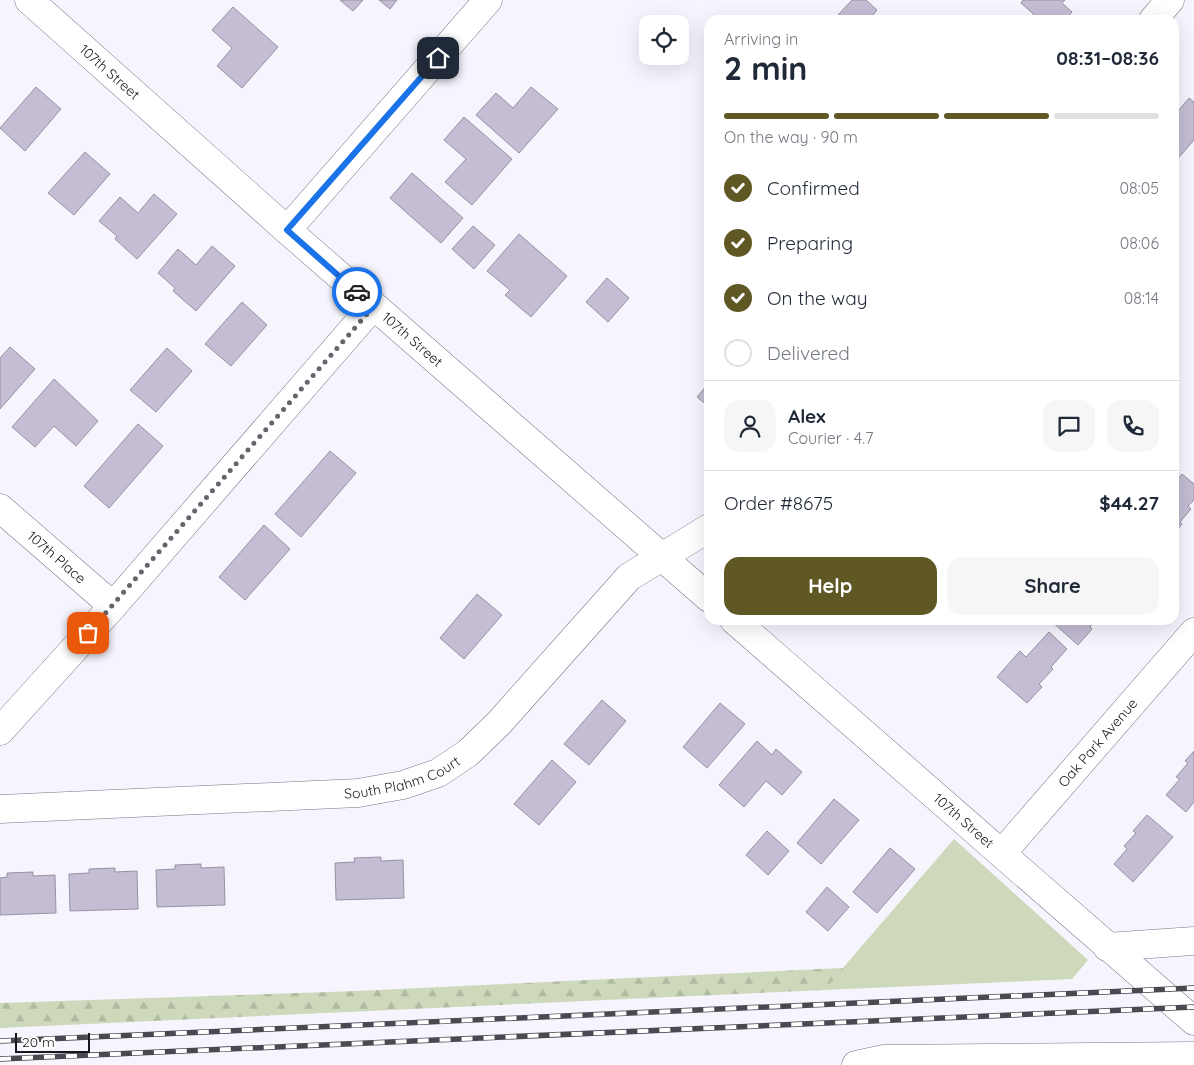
<!DOCTYPE html>
<meta charset="utf-8">
<style>
:root{--surface:#fff;--page:#f6f6f7;--text:#1f2937;--muted:#747a83;--line:#e0e1e3;--accent:#605824}
body{margin:0;font-family:Quicksand,sans-serif;background:var(--page);color:var(--text);height:100vh;display:flex;flex-direction:column;font-size:19px;white-space:nowrap}
*{box-sizing:border-box;margin:0}
p{font-size:16px;color:var(--muted)}
.icon{flex:none;width:28px;height:28px;fill:none;stroke:currentColor;stroke-width:2;stroke-linecap:round;stroke-linejoin:round}
.map{position:relative;flex:1;overflow:hidden}
.details{position:absolute;left:704px;top:15px;width:475px;height:610px;display:flex;flex-direction:column;background:var(--surface);border-radius:15px;box-shadow:0 5px 20px #0002}
.details>*{flex:none}
.tools{position:absolute;left:639px;top:15px;display:grid;gap:10px}
.tools a{display:grid;place-items:center;width:50px;height:50px;border-radius:10px;background:var(--surface);box-shadow:0 5px 20px #0002;font-size:25px}
.scale{position:absolute;left:15px;bottom:12px;width:75px;box-sizing:border-box;padding-left:5px;border:2px solid #19161e;border-top:0;font-size:14px;line-height:18px;white-space:nowrap;color:#19161e;-webkit-text-stroke:4px #fff;paint-order:stroke}
.pin{position:absolute;display:grid;place-items:center;width:42px;height:42px;color:#fff;margin:-21px;border-radius:10px;box-shadow:0 2px 8px #0006}
.courier{position:absolute;display:grid;place-items:center;width:50px;height:50px;margin:-25px;border:4px solid #1a73e8;border-radius:50%;background:#fff;color:#222;box-shadow:0 1px 6px #0007}
.headline em{font-style:normal;font-weight:800}
.headline div{display:flex;flex-direction:column-reverse}
.headline{display:flex;align-items:center;justify-content:space-between;height:85px;padding:0 20px}
h1{font-size:32px;font-weight:800;line-height:38px}
.bar{display:grid;grid-template-columns:repeat(4,1fr);gap:8px 5px;align-content:center;height:60px;padding:0 20px}
.bar i{height:6px;border-radius:4px;background:var(--line)}
.bar .active{background:var(--accent)}
.bar p{grid-column:span 4}
.line{display:flex;align-items:center;gap:12px;padding:0 20px;border-top:1px solid var(--line)}
.line div{flex:1}
.round{display:grid;place-items:center;flex:none;width:52px;height:52px;border-radius:15px;background:var(--page)}
ol{padding:0 20px;list-style:none}
li{display:flex;align-items:center;gap:15px;height:55px}
li p{margin-inline-start:auto}
li .icon{padding:5px;border-radius:50%;background:var(--accent);color:#fff;stroke-width:4}
li:last-child{color:var(--muted)}
li i{width:28px;height:28px;border:2px solid var(--line);border-radius:50%}
.primary-button{display:flex;gap:10px;margin-top:auto;padding:10px 20px}
.primary-button a{flex:1;height:58px;border-radius:15px;background:var(--accent);color:#fff;font-size:20px;font-weight:800;line-height:58px;text-align:center}
.primary-button a+a{background:var(--page);color:var(--text)}
.map>svg:first-child{display:block}
.green{fill:#ced9bb}
.forest{fill:url(#forest-firs)}
.building{fill:#c4bdd3;stroke:#9891a6}
.lines{fill:none;stroke-linecap:round;stroke-linejoin:round}
.minor-casing{stroke:#7b7589;stroke-width:29}
.minor{stroke:#fff;stroke-width:28}
.rail-casing{stroke:#4b4850;stroke-width:5.5}
.rail{stroke:#fff;stroke-width:4;stroke-dasharray:11;stroke-linecap:butt}
.done{stroke:#66646c;stroke-width:5;stroke-dasharray:0 9}
.route{stroke:#1a73e8;stroke-width:6}
.labels{text-anchor:middle;stroke-width:5;stroke-linejoin:round;paint-order:stroke}
.street-label{font-size:14px;fill:#19161e;stroke:#fff}
</style>
<div class="map">
<svg width="1194" height="1065" viewBox="0 0 1194 1065">
<defs>
<pattern id="forest-firs" width="22" height="20" patternUnits="userSpaceOnUse" patternTransform="scale(1.25)"><rect width="22" height="20" fill="#ced9bb"/><path d="M5 1l3.5 6h-7zM16 11l3.5 6h-7z" fill="#b0baa0"/></pattern>
</defs>
<rect width="100%" height="100%" fill="#f6f4fd"/>
<polygon class="green" points="954,839 1088,960 1072,979 824,990"/>
<polygon class="forest" points="844,968 824,990 0,1028 0,1003 357,991"/>
<g class="building">
<polygon points="340,0 363,0 353,11"/>
<polygon points="379,0 397,0 390,9"/>
<polygon points="852,0 866,0 877,10 869,20 841,20 837,16"/>
<polygon points="1023,0 1065,0 1062,3 1072,12 1065,20 1040,20 1021,3"/>
<polygon points="233,7 278,47 242,88 217,66 232,48 212,30"/>
<polygon points="36,87 61,109 25,151 0,128"/>
<polygon points="531,87 558,109 519,153 476,115 496,93 513,108"/>
<polygon points="1189,98 1194,102 1194,140 1174,163 1174,116"/>
<polygon points="464,117 512,159 472,205 445,182 466,159 444,140"/>
<polygon points="85,152 110,174 74,215 48,193"/>
<polygon points="412,173 463,218 441,243 390,198"/>
<polygon points="154,194 177,214 137,259 115,239 117,236 99,221 120,197 138,213"/>
<polygon points="473,226 495,245 474,269 452,249"/>
<polygon points="519,234 567,276 531,317 505,295 510,290 487,271"/>
<polygon points="212,246 235,266 196,311 173,291 175,288 158,273 178,249 196,265"/>
<polygon points="607,278 629,298 608,322 586,302"/>
<polygon points="242,302 267,325 231,366 205,344"/>
<polygon points="10,347 35,369 0,409 0,358"/>
<polygon points="167,348 192,371 156,412 130,390"/>
<polygon points="54,379 98,421 76,446 54,426 35,447 12,427"/>
<polygon points="709,383 709,407 697,397"/>
<polygon points="138,424 163,446 109,508 84,486"/>
<polygon points="330,451 356,473 301,537 275,514"/>
<polygon points="1182,474 1194,484 1194,500 1188,506 1191,509 1180,522 1182,524 1174,534 1174,483"/>
<polygon points="264,525 290,549 245,600 219,577"/>
<polygon points="477,594 502,615 464,659 440,638"/>
<polygon points="1050,620 1095,620 1090,627 1092,629 1078,645"/>
<polygon points="1049,632 1067,649 1051,667 1053,669 1039,684 1042,687 1027,703 997,677 1020,651 1026,657"/>
<polygon points="602,700 626,721 589,765 564,744"/>
<polygon points="720,703 745,724 707,768 683,747"/>
<polygon points="757,741 772,755 776,749 802,772 782,795 766,781 744,807 719,785"/>
<polygon points="1194,751 1194,802 1186,812 1166,795 1180,779 1176,777 1188,763 1185,761"/>
<polygon points="552,760 576,782 539,825 514,804"/>
<polygon points="834,799 859,820 821,864 797,843"/>
<polygon points="1147,815 1173,837 1133,882 1114,864 1127,849 1124,846 1136,833 1133,831"/>
<polygon points="767,831 789,851 768,875 746,855"/>
<polygon points="890,848 915,869 877,913 853,892"/>
<polygon points="381,857 381,861 403,860 404,898 336,900 335,863 355,862 354,858"/>
<polygon points="201,864 201,868 224,867 225,905 157,907 156,870 175,869 175,865"/>
<polygon points="115,868 115,872 137,871 138,909 70,911 69,874 89,873 89,869"/>
<polygon points="33,872 33,876 55,875 56,913 0,915 0,878 7,877 7,873"/>
<polygon points="827,887 849,907 828,931 806,912"/>
</g>
<g class="lines">
<defs>
<g id="minor">
<path id="s1" d="M29,0L287,230L709,598"/>
<polyline points="1153,20 1170,0"/>
<polyline points="287,230 488,0"/>
<path id="s2" d="M0,508L113,606"/>
<path id="s3" d="M734,620C888,754 1040,888 1194,1021"/>
<polyline points="0,731 113,606 373,306"/>
<path id="s4" d="M0,809L358,793L403,785L438,773L468,753L499,723L629,577L709,528"/>
<path id="s5" d="M1002,853L1194,632"/>
<polyline points="1107,947 1194,941"/>
<polyline points="856,1065 884,1059 1194,1056"/>
</g>
</defs>
<use href="#minor" class="minor-casing"/>
<use href="#minor" class="minor"/>
<defs>
<g id="rail">
<polyline points="0,1041 1194,988"/>
<polyline points="0,1059 1194,1007"/>
</g>
</defs>
<use href="#rail" class="rail-casing"/>
<use href="#rail" class="rail"/>
</g>
<g class="lines">
<polyline class="done" points="88,633 374,306 357,292"/>
<polyline class="route" points="357,292 287,230 438,58"/>
</g>
<g class="labels">
<g class="street-label">
<text dy="5" stroke="none"><textPath href="#s1" startOffset="108">107th Street</textPath></text>
<text dy="5" stroke="none"><textPath href="#s1" startOffset="512">107th Street</textPath></text>
<text dy="5" stroke="none"><textPath href="#s2" startOffset="75">107th Place</textPath></text>
<text dy="5" stroke="none"><textPath href="#s5" startOffset="146">Oak Park Avenue</textPath></text>
<text dy="5" stroke="none"><textPath href="#s4" startOffset="405">South Plahm Court</textPath></text>
<text dy="5" stroke="none"><textPath href="#s3" startOffset="305">107th Street</textPath></text>
</g>
</g>
</svg>
<div class="tools">
<a><svg class="icon" aria-label="locate" viewBox="0 0 24 24"><circle cx="12" cy="12" r="6"/><path d="M12 2v4M12 18v4M2 12h4M18 12h4"/></svg></a>
</div>
<div class="scale">20 m</div>
<div class="pin" style="left:88px;top:633px;background:#ea580c"><svg class="icon" aria-label="bag" viewBox="0 0 24 24"><path d="M5 8h14l-1 12H6zM9 8a3 3 0 0 1 6 0"/></svg></div>
<div class="pin" style="left:438px;top:58px;background:#1f2937"><svg class="icon" aria-label="home" viewBox="0 0 24 24"><path d="M3 11l9-7 9 7M6 9v11h12V9"/></svg></div>
<div class="courier" style="left:357px;top:292px"><svg class="icon" aria-label="car" viewBox="0 0 24 24"><path d="M5 17H2v-5l4-1 3-4h7l3 4 3 1v5h-3M9 17h6M6 11h13"/><circle cx="7" cy="17" r="2"/><circle cx="17" cy="17" r="2"/></svg></div>
<section class="details">
<div class="headline"><div><h1>2 min</h1><p>Arriving in</p></div><em>08:31–08:36</em></div>
<div class="bar"><i class="active"></i><i class="active"></i><i class="active"></i><i></i><p>On the way · 90 m</p></div>
<ol>
<li><svg class="icon" aria-label="check" viewBox="0 0 24 24"><path d="M5 12l5 5 9-10"/></svg>Confirmed<p>08:05</p></li>
<li><svg class="icon" aria-label="check" viewBox="0 0 24 24"><path d="M5 12l5 5 9-10"/></svg>Preparing<p>08:06</p></li>
<li><svg class="icon" aria-label="check" viewBox="0 0 24 24"><path d="M5 12l5 5 9-10"/></svg>On the way<p>08:14</p></li>
<li><i></i>Delivered</li>
</ol>
<div class="line" style="height:90px"><a class="round"><svg class="icon" aria-label="person" viewBox="0 0 24 24"><circle cx="12" cy="8" r="4"/><path d="M4 21q1-7 8-7t8 7"/></svg></a><div><b>Alex</b><p>Courier · 4.7</p></div><a class="round"><svg class="icon" aria-label="chat" viewBox="0 0 24 24"><path d="M4 5h16v11H9l-5 4z"/></svg></a><a class="round"><svg class="icon" aria-label="phone" viewBox="0 0 24 24"><path d="M5 4h4l2 5-3 2q2 4 5 5l2-3 5 2v4C11 20 4 13 5 4z"/></svg></a></div>
<div class="line" style="height:65px"><div>Order #8675</div><b>$44.27</b></div>
<div class="primary-button"><a>Help</a><a>Share</a></div>
</section>
</div>
